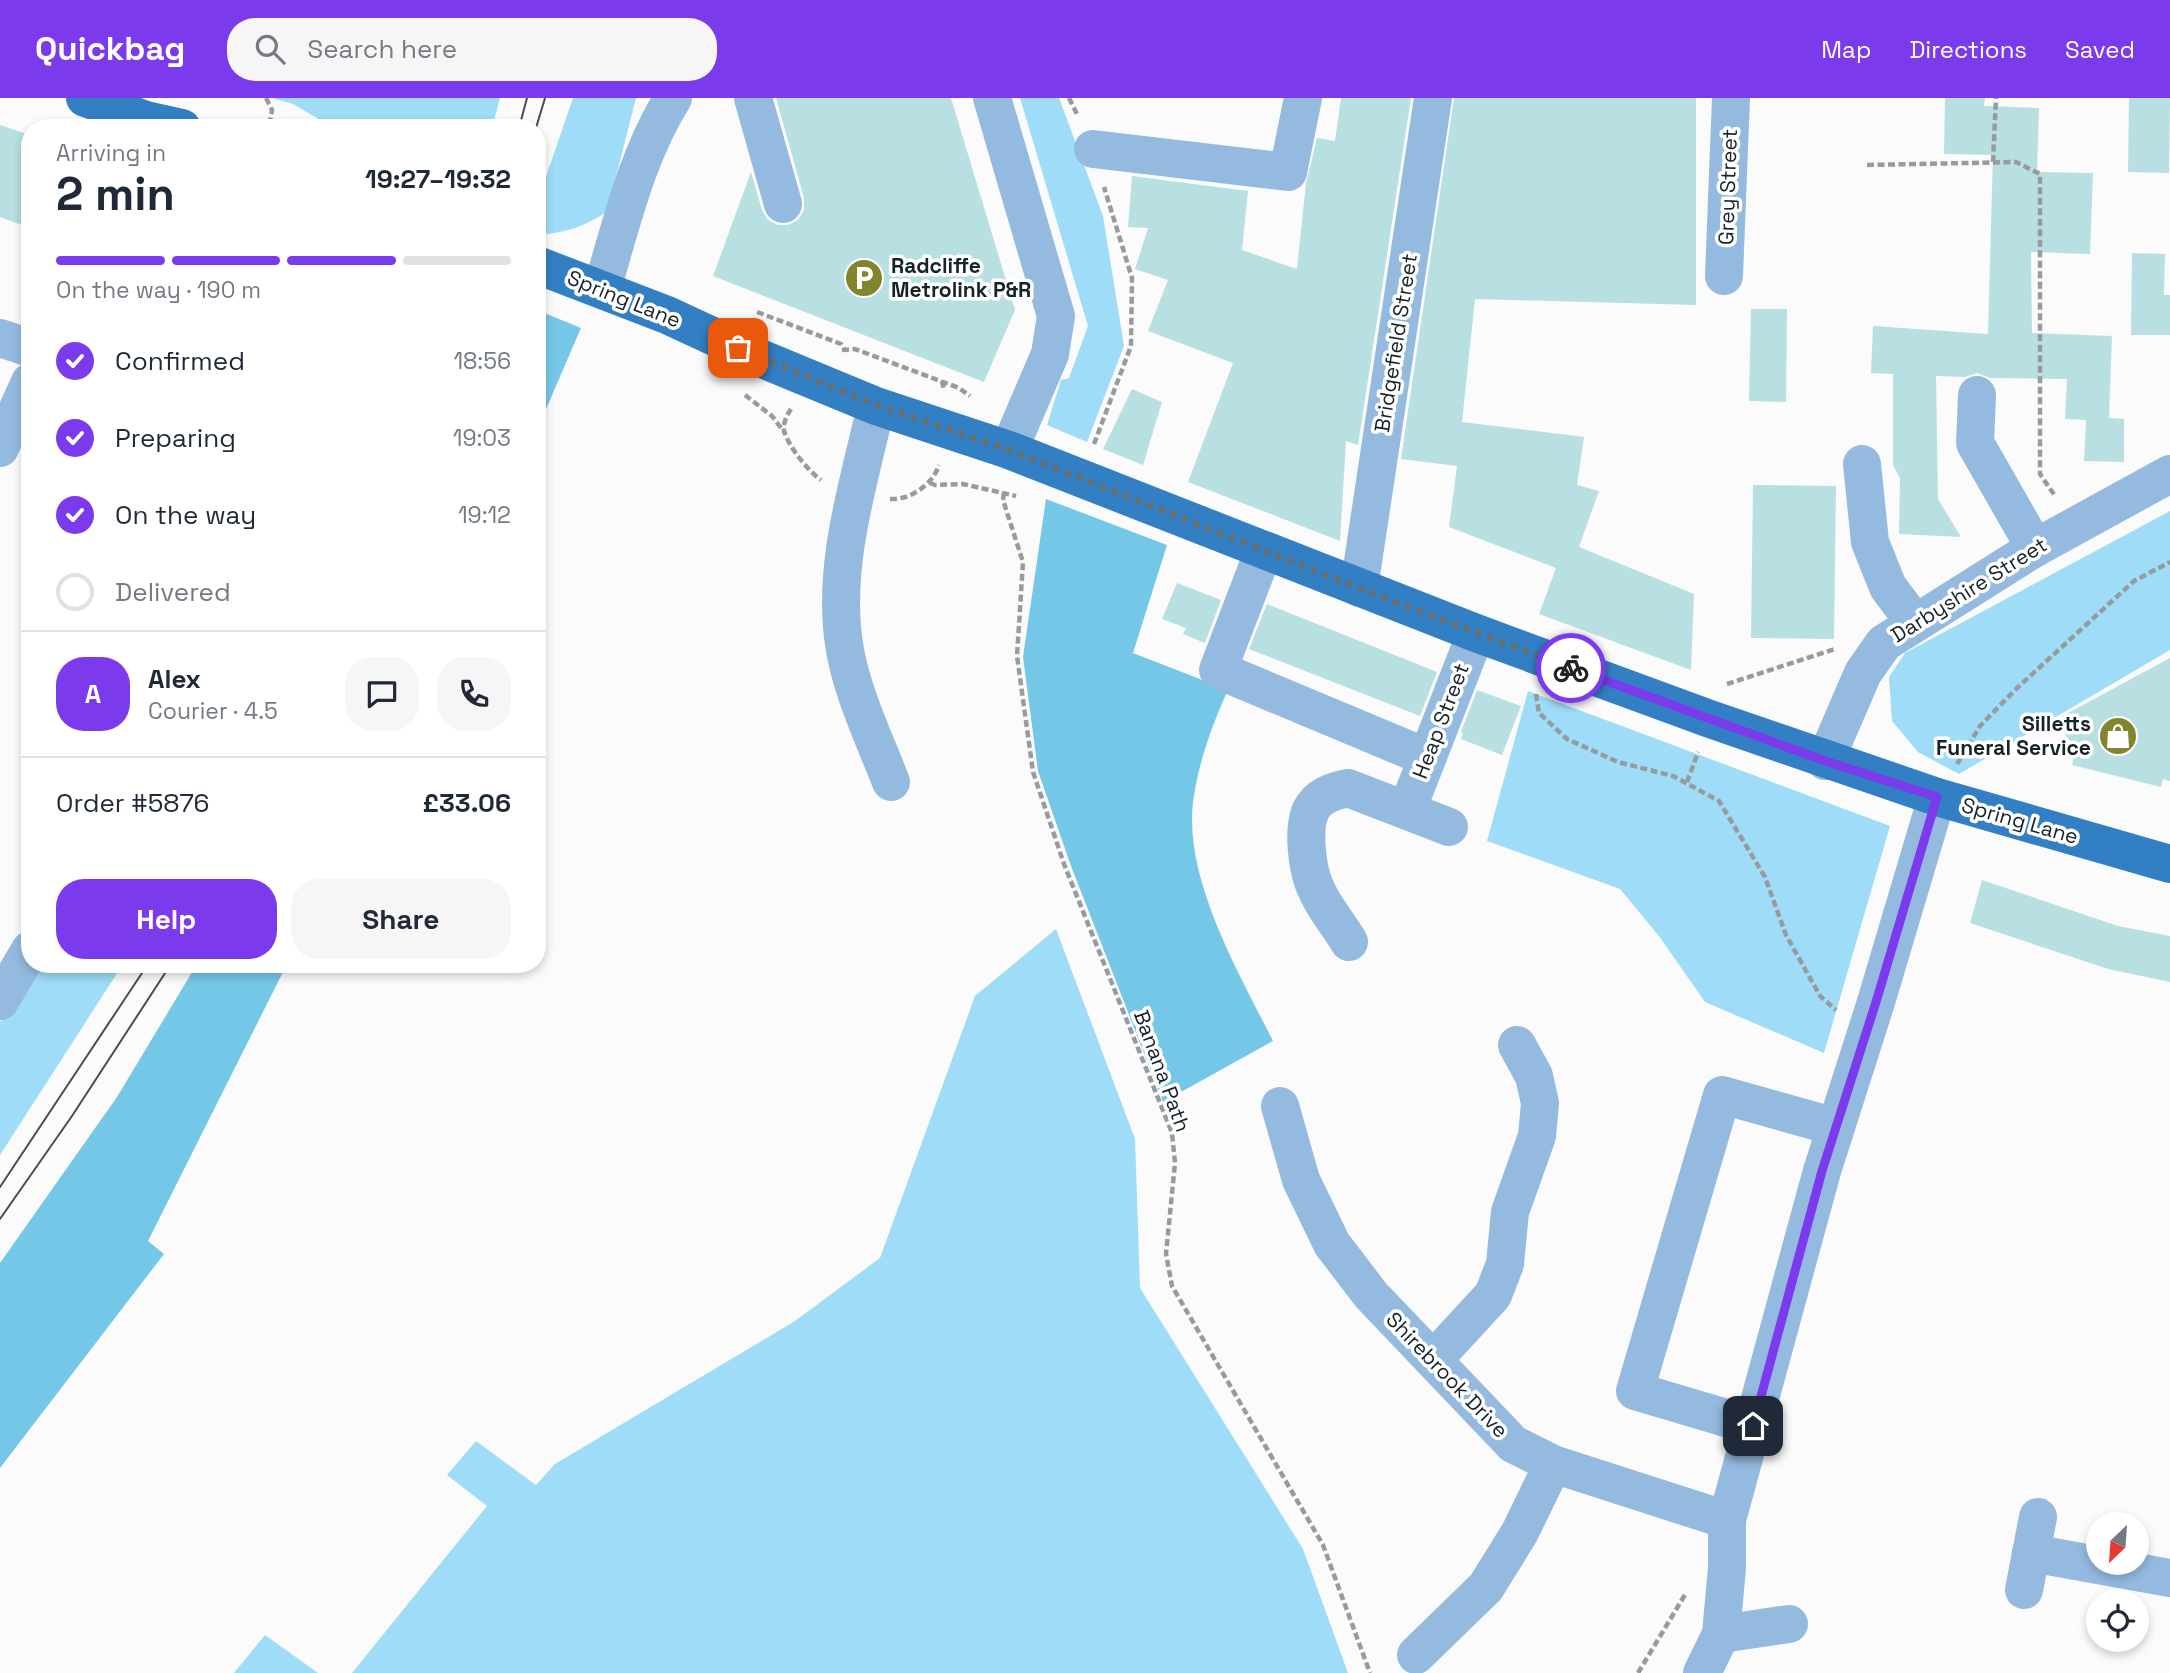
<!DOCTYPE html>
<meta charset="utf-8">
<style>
:root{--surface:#fff;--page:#f6f6f7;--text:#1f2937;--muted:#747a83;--line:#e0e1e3;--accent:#7c3aed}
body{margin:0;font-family:"Space Grotesk",sans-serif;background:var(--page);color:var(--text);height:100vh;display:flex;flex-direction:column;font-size:26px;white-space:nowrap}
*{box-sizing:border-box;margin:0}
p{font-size:23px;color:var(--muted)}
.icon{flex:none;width:38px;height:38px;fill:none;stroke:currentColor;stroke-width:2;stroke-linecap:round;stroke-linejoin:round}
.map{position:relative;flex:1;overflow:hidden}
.sheet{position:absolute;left:21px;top:21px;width:525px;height:854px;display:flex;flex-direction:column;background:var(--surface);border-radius:28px;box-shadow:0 4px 10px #0003}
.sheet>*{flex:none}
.needle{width:46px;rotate:205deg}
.buttons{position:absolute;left:2086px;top:1414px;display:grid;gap:14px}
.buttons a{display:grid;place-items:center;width:63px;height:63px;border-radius:50%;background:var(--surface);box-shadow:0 4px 10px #0003;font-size:35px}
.pin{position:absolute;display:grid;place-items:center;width:60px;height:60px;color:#fff;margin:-30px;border-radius:14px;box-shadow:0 4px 10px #0006}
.courier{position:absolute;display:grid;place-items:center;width:70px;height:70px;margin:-35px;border:5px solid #7c3aed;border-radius:50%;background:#fff;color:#222;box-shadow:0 2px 9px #0007}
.headline em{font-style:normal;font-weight:800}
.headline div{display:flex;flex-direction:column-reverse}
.headline{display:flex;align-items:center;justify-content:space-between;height:119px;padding:0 35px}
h1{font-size:46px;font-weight:800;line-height:52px}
.bar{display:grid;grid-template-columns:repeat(4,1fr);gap:10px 7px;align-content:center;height:84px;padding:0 35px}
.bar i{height:9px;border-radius:5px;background:var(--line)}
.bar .on{background:var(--accent)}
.bar p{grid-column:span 4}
.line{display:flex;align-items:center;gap:18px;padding:0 35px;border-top:2px solid var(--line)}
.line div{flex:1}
.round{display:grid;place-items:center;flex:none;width:74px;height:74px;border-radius:28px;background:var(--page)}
ol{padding:0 35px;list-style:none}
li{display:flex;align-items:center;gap:21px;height:77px}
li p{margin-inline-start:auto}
li .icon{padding:7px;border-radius:50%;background:var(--accent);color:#fff;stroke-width:4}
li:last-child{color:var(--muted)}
li i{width:38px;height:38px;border:4px solid var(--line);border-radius:50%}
.cta{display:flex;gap:14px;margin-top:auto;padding:14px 35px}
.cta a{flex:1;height:80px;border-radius:28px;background:var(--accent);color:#fff;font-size:28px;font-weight:800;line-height:80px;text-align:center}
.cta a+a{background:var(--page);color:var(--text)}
header{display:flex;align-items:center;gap:42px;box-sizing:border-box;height:98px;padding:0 35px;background:var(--accent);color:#fff}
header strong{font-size:33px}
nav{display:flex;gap:38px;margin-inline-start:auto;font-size:24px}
.search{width:490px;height:63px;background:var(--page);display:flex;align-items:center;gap:18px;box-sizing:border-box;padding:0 24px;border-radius:28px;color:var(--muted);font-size:26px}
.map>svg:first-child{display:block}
.green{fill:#9edcf7}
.forest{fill:#75c7e8}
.building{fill:#b8dfe2}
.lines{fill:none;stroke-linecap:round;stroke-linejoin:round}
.path{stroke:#969b9e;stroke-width:4.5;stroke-dasharray:7 3.5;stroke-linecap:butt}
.minor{stroke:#94bae0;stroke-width:38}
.major{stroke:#337fc4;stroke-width:38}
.tram{stroke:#454f53;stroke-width:2}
.done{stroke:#666f72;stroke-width:7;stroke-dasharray:0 12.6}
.route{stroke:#7c3aed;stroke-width:9}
.labels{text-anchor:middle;stroke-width:7;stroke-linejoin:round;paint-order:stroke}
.street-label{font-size:21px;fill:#162328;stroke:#fff}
.poi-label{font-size:21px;font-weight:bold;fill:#162328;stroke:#fff;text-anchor:start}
</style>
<header>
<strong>Quickbag</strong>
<div class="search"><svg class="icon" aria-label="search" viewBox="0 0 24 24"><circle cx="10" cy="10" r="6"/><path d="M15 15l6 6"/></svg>Search here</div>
<nav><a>Map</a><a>Directions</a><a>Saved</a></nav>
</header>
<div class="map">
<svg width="2170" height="1575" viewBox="0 0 2170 1575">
<rect width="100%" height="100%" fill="#fbfbfb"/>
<g class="green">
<polygon points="272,0 500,0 492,30 334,30 293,6"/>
<path d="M573,0H636L607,114C586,127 563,137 537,136V105Z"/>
<polygon points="1020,0 1059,0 1103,118 1124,248 1087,344 1047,327 1061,282 1069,280 1088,228"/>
<polygon points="2170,413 2170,552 1959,676 1918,654 1892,623 1889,579 1905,555"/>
<polygon points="1528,593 1890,728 1824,955 1705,904 1659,838 1620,791 1487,743"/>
<polygon points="1056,831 1135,1041 1140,1190 1303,1451 1348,1575 352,1575 487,1408 447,1377 476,1343 536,1387 555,1366 795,1223 880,1160 975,898"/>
<polygon points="34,866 123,866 0,1057 0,924"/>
<polygon points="265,1537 318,1575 234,1575"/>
</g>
<g class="forest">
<polygon points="537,212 581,230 537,332"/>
<path d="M1046,401L1167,447L1133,555L1228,592C1212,627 1198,666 1193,704C1184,782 1239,875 1273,943L1163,1004L1071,768L1038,673L1023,559Z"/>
<polygon points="197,866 287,866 148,1143 164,1156 0,1370 0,1165 117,999"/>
</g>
<g class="building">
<polygon points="776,0 951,0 1015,212 984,284 713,178 751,74 762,112 768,122 778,127 788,127 798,122 804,112 804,100"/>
<polygon points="1341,0 1411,0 1358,347 1346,343 1340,443 1188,384 1233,265 1148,233 1168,182 1135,171 1148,130 1128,129 1132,78 1248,93 1242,152 1297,171 1306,85 1317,40 1335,43"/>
<polygon points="1454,0 1696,0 1696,207 1475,201 1462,324 1584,339 1577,387 1599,393 1579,449 1694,496 1691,572 1539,516 1556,470 1449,429 1457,368 1401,361"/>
<polygon points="1945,0 1985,0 1984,8 2039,10 2037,74 2093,75 2090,156 2031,154 2032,235 2112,238 2109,320 2124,321 2124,364 2084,363 2086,322 2065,321 2067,281 1990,280 1977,275 1965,279 1936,278 1938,401 1961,439 1899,436 1900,380 1893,367 1893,276 1871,275 1873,228 1988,236 1993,57 1944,56"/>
<polygon points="2129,0 2170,0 2169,75 2128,74"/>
<polygon points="0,27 30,37 30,130 0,119"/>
<polygon points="2132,155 2165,156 2164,197 2170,197 2170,237 2131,237"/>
<polygon points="1751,211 1787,211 1786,304 1749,303"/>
<polygon points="1132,291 1162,304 1143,367 1103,351"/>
<polygon points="1753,387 1836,388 1834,541 1751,540"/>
<polygon points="1177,485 1221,502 1205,545 1183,536 1186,530 1162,521"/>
<polygon points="1267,506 1437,574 1420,618 1249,551"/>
<polygon points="2170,560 2170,683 2163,681 2161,689 2072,667 2075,654 2057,621"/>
<polygon points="1477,592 1521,608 1502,657 1461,641 1463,635 1461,634"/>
<polygon points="1982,782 2118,828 2170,838 2170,884 2108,871 1970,825"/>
</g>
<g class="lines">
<g class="path">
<polyline points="266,0 272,12 269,30"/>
<polyline points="1069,0 1078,18"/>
<polyline points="1993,64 1996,0"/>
<polyline points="1867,67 2016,64 2040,76 2040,376 2055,398"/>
<polyline points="757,214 841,246 844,251"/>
<polyline points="842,252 855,251 959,290 970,298"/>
<polyline points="942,283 944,292"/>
<polyline points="745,297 772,318 784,334"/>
<path d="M791,311C787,317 783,325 784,332C787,347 809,374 821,382"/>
<polyline points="1094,346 1131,248 1132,180 1104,89"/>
<polyline points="930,385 935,387 963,386 1016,398"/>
<polyline points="1004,395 1003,402 1023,464 1017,558 1033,674 1064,766 1172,1035 1175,1065 1166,1156 1172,1188 1323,1447 1370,1575"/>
<path d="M890,401C911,402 933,386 939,367"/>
<polyline points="1727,586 1835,551"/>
<polyline points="1536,596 1539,615 1567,641 1618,664 1673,678 1719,703 1765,779 1786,837 1820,898 1836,912"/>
<polyline points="1957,666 1980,628 2017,590 2134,483 2170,464"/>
<polyline points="1687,684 1698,654"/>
<polyline points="1638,1575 1686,1495"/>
</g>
<g class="minor">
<polyline points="753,0 783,106"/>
<polyline points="992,0 1056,218 1050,256 1009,352"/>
<polyline points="1093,51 1288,74 1303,0"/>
<polyline points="1724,178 1731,0"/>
<path d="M602,191C621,127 637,57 673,0"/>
<polyline points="0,240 30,250"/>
<polyline points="1977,297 1975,345 2035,450"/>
<path d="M876,308C859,385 832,466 844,546C851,593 874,640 891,684"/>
<polyline points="0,350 30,284"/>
<polyline points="1862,366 1870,444 1888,489 1915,525"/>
<polyline points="1264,452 1218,572 1426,659"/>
<polyline points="1359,490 1433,0"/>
<polyline points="1825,663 1863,575 1884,545 2035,450 2170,376"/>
<polyline points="1407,712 1476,535"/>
<path d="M1349,844C1339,827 1325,811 1317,793C1307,774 1302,731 1311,712C1318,698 1333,693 1348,690L1449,729"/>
<polyline points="0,903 30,852"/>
<polyline points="1280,1008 1301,1082 1332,1146 1371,1197 1513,1346 1553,1366 1727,1422"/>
<polyline points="1434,1261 1493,1197 1505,1166 1510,1114 1537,1038 1540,1005 1534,978 1517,947"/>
<polyline points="1753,1328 1635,1293 1722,997 1836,1029"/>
<polyline points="2031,1455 2170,1480"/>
<polyline points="2024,1492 2038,1419"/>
<polyline points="1721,1536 1789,1526"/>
<polyline points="1416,1557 1486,1489 1520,1434 1553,1366"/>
<polyline points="1702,1575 1721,1536 1727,1470 1727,1422 1822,1073 1876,904 1937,699"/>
</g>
<g class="major">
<polyline points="85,0 146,22 182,30"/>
<polyline points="537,167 667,217 760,260 876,308 1009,352 1476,535 1710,621 1937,699 2170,766"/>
</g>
<g class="tram">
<polyline points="519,30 527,0"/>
<polyline points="536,30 545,0"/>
<polyline points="0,1089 148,866"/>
<polyline points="0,1121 72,1018 171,866"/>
</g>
</g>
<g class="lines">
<polyline class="done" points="738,250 876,307 1009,352 1382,499 1571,570"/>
<polyline class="route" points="1571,570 1825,663 1937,699 1876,904 1822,1073 1753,1328"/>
</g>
<defs>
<symbol id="parking-disc" viewBox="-11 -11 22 22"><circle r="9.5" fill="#82842e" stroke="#fff"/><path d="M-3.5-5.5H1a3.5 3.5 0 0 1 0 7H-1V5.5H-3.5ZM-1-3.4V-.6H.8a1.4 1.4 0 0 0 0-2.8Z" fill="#fff"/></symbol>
<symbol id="shop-disc" viewBox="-11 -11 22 22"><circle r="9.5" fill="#82842e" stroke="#fff"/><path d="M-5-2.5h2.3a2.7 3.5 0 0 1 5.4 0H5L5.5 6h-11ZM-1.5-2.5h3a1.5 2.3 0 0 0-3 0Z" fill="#fff"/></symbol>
</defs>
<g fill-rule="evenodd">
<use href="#parking-disc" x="842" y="158" width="44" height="44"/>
<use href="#shop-disc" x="2096" y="616" width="44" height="44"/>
</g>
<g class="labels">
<g class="street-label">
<text transform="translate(1728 89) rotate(-88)" y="7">Grey Street</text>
<text transform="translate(624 201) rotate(22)" y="7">Spring Lane</text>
<text transform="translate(1396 245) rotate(-81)" y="7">Bridgefield Street</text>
<text transform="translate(1969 492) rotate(-32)" y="7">Darbyshire Street</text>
<text transform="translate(1441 623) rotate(-69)" y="7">Heap Street</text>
<text transform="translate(2020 723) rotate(16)" y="7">Spring Lane</text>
<text transform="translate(1162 973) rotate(70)" y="7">Banana Path</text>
<text transform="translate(1447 1277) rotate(46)" y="7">Shirebrook Drive</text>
</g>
<g class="poi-label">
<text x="891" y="175">Radcliffe<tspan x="891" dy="24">Metrolink P&amp;R</tspan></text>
<text x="2091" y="633" text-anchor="end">Silletts<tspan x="2091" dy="24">Funeral Service</tspan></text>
</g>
</g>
</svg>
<div class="buttons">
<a><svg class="needle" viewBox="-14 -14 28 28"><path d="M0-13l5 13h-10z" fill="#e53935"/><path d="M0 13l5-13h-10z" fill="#747a83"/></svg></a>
<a><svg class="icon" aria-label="locate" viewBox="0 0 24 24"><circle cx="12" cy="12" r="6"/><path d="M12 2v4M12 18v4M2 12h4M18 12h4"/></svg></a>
</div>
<div class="pin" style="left:738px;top:250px;background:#ea580c"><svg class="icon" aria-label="bag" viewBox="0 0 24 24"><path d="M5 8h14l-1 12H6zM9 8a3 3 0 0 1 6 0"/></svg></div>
<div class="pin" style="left:1753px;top:1328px;background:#1f2937"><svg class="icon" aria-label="home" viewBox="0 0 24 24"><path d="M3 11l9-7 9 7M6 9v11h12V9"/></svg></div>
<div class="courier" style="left:1571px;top:570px"><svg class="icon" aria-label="bike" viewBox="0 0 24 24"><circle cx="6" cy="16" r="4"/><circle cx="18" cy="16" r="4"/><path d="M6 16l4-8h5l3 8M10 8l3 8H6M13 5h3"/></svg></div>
<section class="sheet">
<div class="headline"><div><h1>2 min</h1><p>Arriving in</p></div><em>19:27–19:32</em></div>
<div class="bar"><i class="on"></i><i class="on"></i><i class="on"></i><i></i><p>On the way · 190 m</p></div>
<ol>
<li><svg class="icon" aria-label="check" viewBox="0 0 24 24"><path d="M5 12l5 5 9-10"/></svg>Confirmed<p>18:56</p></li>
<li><svg class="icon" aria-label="check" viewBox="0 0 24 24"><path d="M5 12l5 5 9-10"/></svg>Preparing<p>19:03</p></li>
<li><svg class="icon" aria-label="check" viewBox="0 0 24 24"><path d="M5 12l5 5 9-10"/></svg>On the way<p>19:12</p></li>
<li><i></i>Delivered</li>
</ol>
<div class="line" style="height:126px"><b class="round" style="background:var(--accent);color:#fff">A</b><div><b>Alex</b><p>Courier · 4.5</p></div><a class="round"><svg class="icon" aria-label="chat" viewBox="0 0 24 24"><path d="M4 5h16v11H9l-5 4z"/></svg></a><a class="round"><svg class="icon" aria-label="phone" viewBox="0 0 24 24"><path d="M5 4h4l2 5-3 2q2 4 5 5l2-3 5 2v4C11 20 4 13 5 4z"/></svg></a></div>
<div class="line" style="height:91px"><div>Order #5876</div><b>£33.06</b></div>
<div class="cta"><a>Help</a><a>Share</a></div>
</section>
</div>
